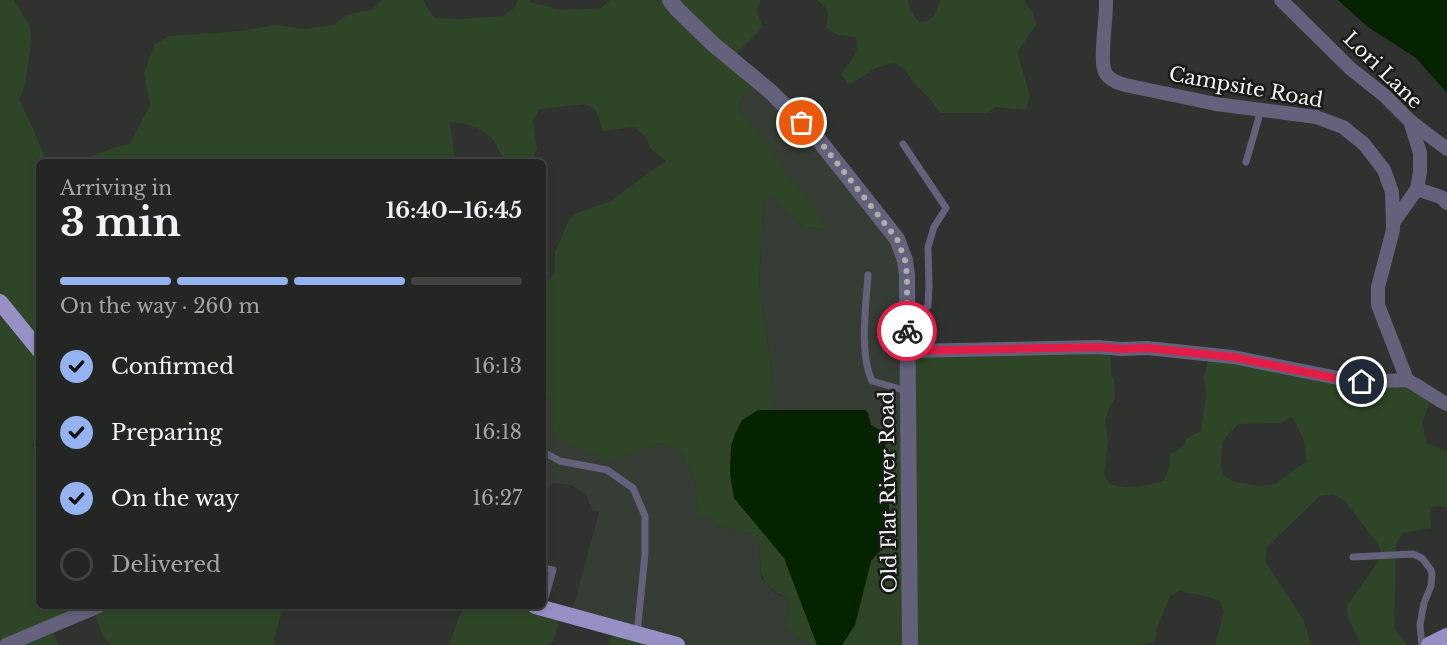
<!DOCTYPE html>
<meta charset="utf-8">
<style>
:root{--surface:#232622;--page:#2f322f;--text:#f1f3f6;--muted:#a3a5a5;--line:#404340;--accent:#95b2f1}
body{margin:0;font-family:"Libre Baskerville",serif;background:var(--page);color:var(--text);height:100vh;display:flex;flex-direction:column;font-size:22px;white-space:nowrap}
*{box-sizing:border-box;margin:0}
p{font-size:20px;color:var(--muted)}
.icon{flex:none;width:33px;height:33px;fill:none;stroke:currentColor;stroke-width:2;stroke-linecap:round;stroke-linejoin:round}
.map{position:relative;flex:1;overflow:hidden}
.side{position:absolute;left:36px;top:159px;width:510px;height:450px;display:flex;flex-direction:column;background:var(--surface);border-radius:9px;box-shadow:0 3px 9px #0003,0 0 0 2px var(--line)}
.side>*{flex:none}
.pin{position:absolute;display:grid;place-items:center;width:51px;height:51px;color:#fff;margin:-26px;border:3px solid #fff;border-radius:50%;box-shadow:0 2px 6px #0007}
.courier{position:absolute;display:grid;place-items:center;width:60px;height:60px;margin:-30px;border:4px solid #e11d48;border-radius:50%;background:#fff;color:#222;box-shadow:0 2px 8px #0007}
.summary em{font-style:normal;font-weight:800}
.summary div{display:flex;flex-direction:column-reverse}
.summary{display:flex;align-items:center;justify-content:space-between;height:102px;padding:0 24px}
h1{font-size:39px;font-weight:800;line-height:45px}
.bar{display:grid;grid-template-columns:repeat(4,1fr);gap:9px 6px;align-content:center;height:72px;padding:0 24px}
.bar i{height:8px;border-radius:4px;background:var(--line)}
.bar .current{background:var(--accent)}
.bar p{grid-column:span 4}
ol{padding:0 24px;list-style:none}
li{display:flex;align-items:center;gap:18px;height:66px}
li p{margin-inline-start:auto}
li .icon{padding:6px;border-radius:50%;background:var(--accent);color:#111;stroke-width:4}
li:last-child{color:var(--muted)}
li i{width:33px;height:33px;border:3px solid var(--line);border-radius:50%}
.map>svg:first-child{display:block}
.built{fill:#363d34}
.green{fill:#2e4627;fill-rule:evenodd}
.water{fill:#062300}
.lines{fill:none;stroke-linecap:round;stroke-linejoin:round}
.service{stroke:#64617c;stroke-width:7}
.minor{stroke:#64617c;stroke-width:14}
.tertiary{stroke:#64617c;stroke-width:16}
.primary{stroke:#9690c5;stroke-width:16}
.done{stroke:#acafac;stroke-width:6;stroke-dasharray:0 10.8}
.route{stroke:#e11d48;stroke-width:8}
.labels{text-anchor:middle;stroke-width:5;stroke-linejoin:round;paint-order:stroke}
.street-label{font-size:20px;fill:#f0f3f0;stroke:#181a18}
</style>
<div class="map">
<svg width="1447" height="645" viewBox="0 0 1447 645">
<rect width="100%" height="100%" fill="#2f322e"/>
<g class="built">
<polygon points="756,80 898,238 907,435 887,451 885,439 882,438 879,430 871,425 868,413 865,410 771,410 771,398 769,396 772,372 759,285 763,209 766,197 771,196 807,231 810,227 823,229 826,227 738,108 744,93"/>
<polygon points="543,390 552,403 552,429 635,453 660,443 679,450 695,478 699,515 708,516 720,527 751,534 759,541 761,578 775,593 789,599 786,627 807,645 684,645 571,615 599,512 593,511 586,495 571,485 553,483 543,491"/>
</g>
<g class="green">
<polygon points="0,0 14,0 30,26 31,43 25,86 19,99 34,131 45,157 53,162 39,162 39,437 32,445 39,461 37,470 39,473 39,606 283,606 274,640 275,645 111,645 103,637 94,611 51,627 59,645 0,645"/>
<path d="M382,0H423L430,12L435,18L460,19L503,16L515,7L518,0H529L530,2L561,10L601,8L610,0H761C754,8 759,18 763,27L733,57L756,80L744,93L738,108L827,227L823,229L810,227L807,231L771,196L766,198L763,209L759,285L772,372L769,396L771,398V410H758L734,498L784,558L817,645H807L786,627L789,599C757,584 761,574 759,541L751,534L720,527L708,516H698L695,478L679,450L660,443L635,453L611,460L565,443L552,429V403L543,390V285H545L555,272V252L569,220L577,213L611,201L647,174L666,161L650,148L646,137L634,127L603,131L596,110L586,104L540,109L533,120L537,149L532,162H507C501,156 498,148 494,141C484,128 466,123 450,122L455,162H77L115,147L130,144L150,105L144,74L154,45L169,36L241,31L275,25L306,29L333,25L344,17L354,13L371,10Z"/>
<path d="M817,0H908L910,10L919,22C935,22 935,13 940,0H1023L1032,11L1036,25L1017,52L1030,96L1026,110L996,107L986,113H940C934,102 926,96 918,87C910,78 905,67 894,63L876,68L849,85L841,74C849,63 862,51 855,37L838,35L826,27C829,12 829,10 817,0Z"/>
<path d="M1110,348L1111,374L1114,380L1115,399L1110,406L1105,420L1108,442L1104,474L1110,484C1127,490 1148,486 1164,480L1169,470L1170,454L1184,446L1186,439L1201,431L1206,395L1204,377L1209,355L1352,380L1406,379L1432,396L1422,423L1427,443L1447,452V508L1440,506L1430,507L1431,528L1403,533L1396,544L1394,628L1407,645H1361L1348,617L1347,605L1378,562L1381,551L1377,543L1345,501L1333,494L1320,496L1267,547L1265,561L1304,621L1311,645H1215L1224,611L1219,601L1209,597L1180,591L1170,596L1157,628L1155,642L1138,645H842L855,625L871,561L887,543L890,526L887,451L907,435V357ZM1292,417L1303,438L1307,461L1275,484L1261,486L1234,482L1223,475L1221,467L1222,444L1226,437L1238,424L1280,423Z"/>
<polygon points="463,606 537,606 560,613 554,641 548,645 449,645"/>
<polygon points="613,627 684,645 609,645"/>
</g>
<g class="water">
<polygon points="1338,0 1447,0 1447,93 1416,58 1368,27"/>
<polygon points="758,410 865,410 868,413 871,425 880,430 882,438 885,439 890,526 887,543 871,561 855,625 842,645 817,645 784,558 734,498 730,475 731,446 735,434 742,420"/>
</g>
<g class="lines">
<g class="service">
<polyline points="903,144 946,208 934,227 928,247 929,286 928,306 909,326"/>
<polyline points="1246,162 1261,110"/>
<path d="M868,275C866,306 859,353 872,381L907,391"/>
<polyline points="543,452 560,461 607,470 633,488 645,516 645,554 637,634"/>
<polyline points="1353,557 1413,554 1422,558 1431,570 1432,574 1431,586 1424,603 1420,625 1422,645"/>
<polyline points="543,568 553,570 543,605"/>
</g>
<g class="minor">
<path d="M1106,0C1107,17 1099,60 1105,72C1109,81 1121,84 1130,86L1216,104L1316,117L1343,127L1364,144L1384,170L1392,192L1393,223"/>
<polyline points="1281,0 1351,69 1385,96 1410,121 1420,153 1420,172 1417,189 1393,223 1393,230 1378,287 1378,305 1407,380"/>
<polyline points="1410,121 1447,149"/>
<polyline points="1417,189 1441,197 1447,203"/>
<polyline points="907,351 1099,347 1121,349 1147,348 1233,357 1358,382 1407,380 1416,385 1441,401 1447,404"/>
<polyline points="6,645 99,606"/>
</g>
<polyline class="tertiary" points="670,0 677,9 713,44 771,92 818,139 897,239 905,260 907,275 910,645"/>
<g class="primary">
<polyline points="0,302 39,350"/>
<polyline points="535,606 677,645"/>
<polyline points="1429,645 1447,636"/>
</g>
</g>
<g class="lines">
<polyline class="done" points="802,123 818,139 897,239 905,260 907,275 907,331"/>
<polyline class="route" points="907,331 907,351 1099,347 1122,349 1147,348 1233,357 1339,379 1362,382"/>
</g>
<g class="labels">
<g class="street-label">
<text transform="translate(1383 70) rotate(44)" y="7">Lori Lane</text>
<text transform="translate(1246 87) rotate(10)" y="7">Campsite Road</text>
<text transform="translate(888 492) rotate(-91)" y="7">Old Flat River Road</text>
</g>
</g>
</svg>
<div class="pin" style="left:802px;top:123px;background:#ea580c"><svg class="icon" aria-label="bag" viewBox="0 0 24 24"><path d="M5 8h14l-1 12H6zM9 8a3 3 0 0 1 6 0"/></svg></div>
<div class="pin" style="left:1362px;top:382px;background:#1f2937"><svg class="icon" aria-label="home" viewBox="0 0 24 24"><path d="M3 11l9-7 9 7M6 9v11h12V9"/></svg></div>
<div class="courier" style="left:907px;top:331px"><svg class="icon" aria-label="bike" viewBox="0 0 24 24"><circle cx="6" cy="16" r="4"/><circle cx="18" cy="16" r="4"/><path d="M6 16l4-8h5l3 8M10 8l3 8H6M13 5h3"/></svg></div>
<section class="side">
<div class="summary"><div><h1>3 min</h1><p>Arriving in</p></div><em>16:40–16:45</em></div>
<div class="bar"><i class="current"></i><i class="current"></i><i class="current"></i><i></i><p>On the way · 260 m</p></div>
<ol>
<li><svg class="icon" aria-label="check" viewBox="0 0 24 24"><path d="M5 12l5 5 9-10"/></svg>Confirmed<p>16:13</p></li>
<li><svg class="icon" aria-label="check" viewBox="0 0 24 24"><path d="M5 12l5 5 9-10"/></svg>Preparing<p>16:18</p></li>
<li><svg class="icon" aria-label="check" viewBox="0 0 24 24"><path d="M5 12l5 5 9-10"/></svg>On the way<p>16:27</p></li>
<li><i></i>Delivered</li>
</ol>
</section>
</div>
